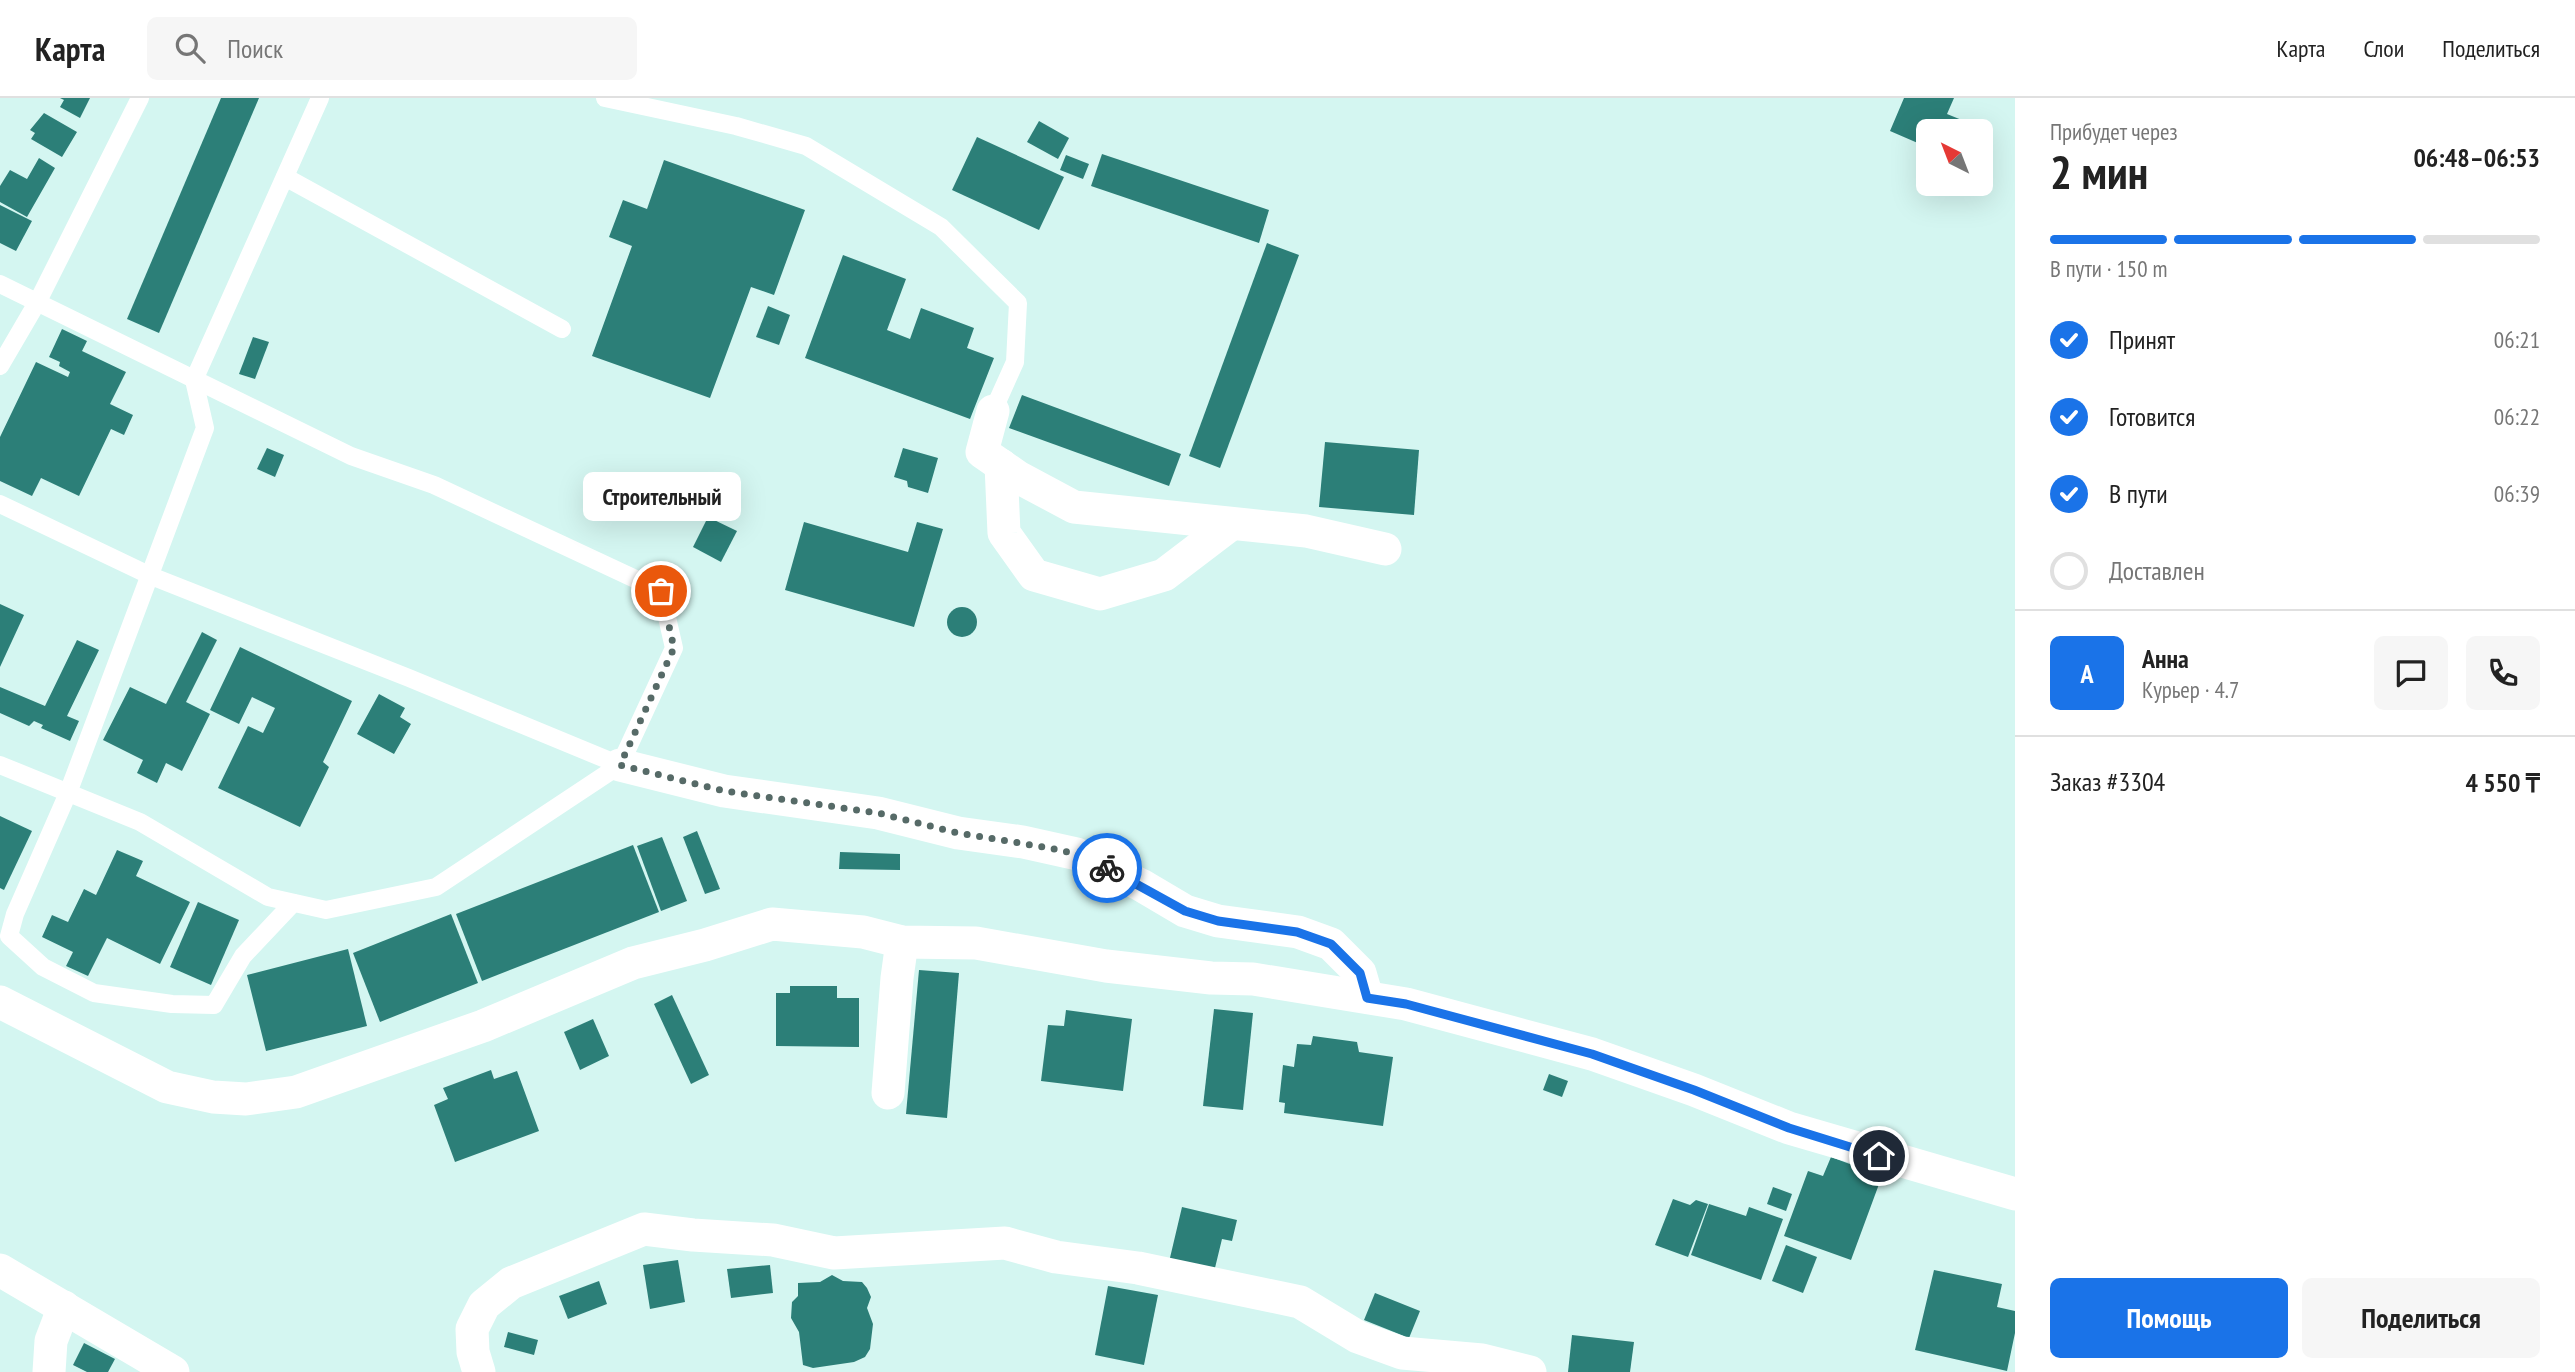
<!DOCTYPE html>
<html lang="ru">
<meta charset="utf-8">
<style>
:root{--surface:#fff;--page:#f6f6f6;--text:#222;--muted:#767676;--line:#e0e0e0;--accent:#1a73e8}
body{margin:0;font-family:"PT Sans Narrow",sans-serif;background:var(--page);color:var(--text);height:100vh;display:flex;flex-direction:column;font-size:26px;white-space:nowrap}
*{box-sizing:border-box;margin:0}
p{font-size:23px;color:var(--muted)}
.icon{flex:none;width:38px;height:38px;fill:none;stroke:currentColor;stroke-width:2;stroke-linecap:round;stroke-linejoin:round}
.map{position:relative;flex:1;overflow:hidden}
.sheet{display:flex;flex-direction:column;background:var(--surface);width:560px}
.sheet>*{flex:none}
.needle{width:46px;rotate:318deg}
.controls{position:absolute;left:1916px;top:21px;display:grid;gap:14px}
.controls a{display:grid;place-items:center;width:77px;height:77px;border-radius:10px;background:var(--surface);box-shadow:0 7px 28px #0002;font-size:35px}
.pin{position:absolute;display:grid;place-items:center;width:60px;height:60px;color:#fff;margin:-30px;border:4px solid #fff;border-radius:50%;box-shadow:0 2px 7px #0007}
.courier{position:absolute;display:grid;place-items:center;width:70px;height:70px;margin:-35px;border:5px solid #1a73e8;border-radius:50%;background:#fff;color:#222;box-shadow:0 2px 9px #0007}
.bubble{position:absolute;height:49px;border-radius:10px;background:var(--surface);box-shadow:0 7px 28px #0002;font-size:23px;font-weight:600;line-height:49px;text-align:center}
.head em{font-style:normal;font-weight:600}
.head div{display:flex;flex-direction:column-reverse}
.head{display:flex;align-items:center;justify-content:space-between;height:119px;padding:0 35px}
h1{font-size:46px;font-weight:600;line-height:52px}
.bar{display:grid;grid-template-columns:repeat(4,1fr);gap:10px 7px;align-content:center;height:84px;padding:0 35px}
.bar i{height:9px;border-radius:5px;background:var(--line)}
.bar .current{background:var(--accent)}
.bar p{grid-column:span 4}
.line{display:flex;align-items:center;gap:18px;padding:0 35px;border-top:2px solid var(--line)}
.line div{flex:1}
.round{display:grid;place-items:center;flex:none;width:74px;height:74px;border-radius:10px;background:var(--page)}
ol{padding:0 35px;list-style:none}
li{display:flex;align-items:center;gap:21px;height:77px}
li p{margin-inline-start:auto}
li .icon{padding:7px;border-radius:50%;background:var(--accent);color:#fff;stroke-width:4}
li:last-child{color:var(--muted)}
li i{width:38px;height:38px;border:4px solid var(--line);border-radius:50%}
.action{display:flex;gap:14px;margin-top:auto;padding:14px 35px}
.action a{flex:1;height:80px;border-radius:10px;background:var(--accent);color:#fff;font-size:28px;font-weight:600;line-height:80px;text-align:center}
.action a+a{background:var(--page);color:var(--text)}
header{display:flex;align-items:center;gap:42px;box-sizing:border-box;height:98px;padding:0 35px;background:var(--surface);border-bottom:2px solid var(--line)}
header strong{font-size:33px}
nav{display:flex;gap:38px;margin-inline-start:auto;font-size:24px}
.search{width:490px;height:63px;background:var(--page);display:flex;align-items:center;gap:18px;box-sizing:border-box;padding:0 24px;border-radius:10px;color:var(--muted);font-size:26px}
main{display:flex;flex:1;min-height:0}
.map>svg:first-child{display:block}
.building{fill:#2c7f78}
.lines{fill:none;stroke-linecap:round;stroke-linejoin:round}
.lane{stroke:#fff;stroke-width:18}
.street{stroke:#fff;stroke-width:33}
.done{stroke:#566a67;stroke-width:7;stroke-dasharray:0 12.6}
.route{stroke:#1a73e8;stroke-width:9}
</style>
<header>
<strong>Карта</strong>
<div class="search"><svg class="icon" aria-label="search" viewBox="0 0 24 24"><circle cx="10" cy="10" r="6"/><path d="M15 15l6 6"/></svg>Поиск</div>
<nav><a>Карта</a><a>Слои</a><a>Поделиться</a></nav>
</header>
<main>
<div class="map">
<svg width="2015" height="1274" viewBox="0 0 2015 1274">
<rect width="100%" height="100%" fill="#d4f6f1"/>
<g class="building">
<polygon points="60,0 90,0 80,20 60,9 64,2"/>
<polygon points="221,0 259,0 159,235 127,221"/>
<polygon points="1904,0 1954,0 1947,16 1979,29 1977,33 1928,33 1927,49 1890,33"/>
<polygon points="44,15 77,34 62,59 31,41 35,35 30,32"/>
<polygon points="1039,23 1069,40 1058,61 1027,44"/>
<polygon points="977,39 1064,79 1039,132 952,92"/>
<polygon points="1102,56 1269,112 1259,145 1091,88"/>
<polygon points="1066,57 1089,66 1083,81 1060,72"/>
<polygon points="39,60 55,70 27,119 0,104 0,88 10,72 27,81"/>
<polygon points="664,62 805,112 774,197 751,189 710,300 592,258 632,148 609,139 623,102 647,111"/>
<polygon points="0,107 32,123 16,153 0,145"/>
<polygon points="1267,145 1299,157 1220,370 1189,358"/>
<polygon points="843,157 906,181 887,232 910,241 921,210 974,230 967,250 994,260 970,321 805,260"/>
<polygon points="768,208 790,217 779,247 756,239"/>
<polygon points="62,231 87,243 82,253 126,274 110,306 133,317 124,337 111,331 79,398 41,380 32,398 0,383 0,339 36,264 68,279 70,274 59,268 60,264 49,259"/>
<polygon points="253,239 269,244 255,281 239,276"/>
<polygon points="1022,297 1181,356 1169,388 1009,330"/>
<polygon points="1325,344 1419,352 1414,417 1319,409"/>
<polygon points="267,350 284,357 275,379 257,371"/>
<polygon points="903,350 938,360 928,395 908,389 907,383 894,379"/>
<polygon points="708,419 737,433 721,464 693,449"/>
<polygon points="804,424 908,454 917,424 943,431 914,529 785,492"/>
<polygon points="0,506 24,517 0,569"/>
<circle cx="962" cy="524" r="15"/>
<polygon points="202,534 217,542 186,604 210,616 182,673 166,665 157,685 137,675 143,662 103,642 130,589 166,606"/>
<polygon points="77,542 99,552 67,618 79,623 70,643 41,630 43,627 34,623 29,628 0,615 0,589 45,608"/>
<polygon points="240,549 352,603 323,664 329,669 300,729 218,690 248,628 263,635 275,610 252,599 239,626 210,612"/>
<polygon points="379,596 405,610 400,619 411,626 394,656 357,636"/>
<polygon points="0,718 32,733 4,792 0,790"/>
<polygon points="697,733 720,791 705,796 683,739"/>
<polygon points="662,739 687,803 661,813 637,748"/>
<polygon points="633,747 659,814 482,883 456,816"/>
<polygon points="117,752 143,763 136,778 190,804 160,866 107,840 88,878 66,868 73,854 42,839 52,817 68,824 84,791 96,797"/>
<polygon points="840,754 900,756 900,772 839,771"/>
<polygon points="198,804 239,822 211,887 170,869"/>
<polygon points="451,816 478,885 380,924 353,855"/>
<polygon points="348,851 367,928 266,953 247,877"/>
<polygon points="919,872 959,875 947,1020 906,1016"/>
<polygon points="790,888 837,888 837,900 859,900 859,949 776,948 776,895 790,895"/>
<polygon points="672,897 709,977 691,986 654,906"/>
<polygon points="1214,911 1253,915 1243,1012 1203,1008"/>
<polygon points="1066,912 1132,921 1123,993 1041,983 1048,927 1064,928"/>
<polygon points="593,921 609,958 580,972 564,934"/>
<polygon points="1313,938 1357,944 1359,954 1393,959 1383,1028 1284,1015 1285,1005 1279,1004 1283,967 1294,969 1297,946 1311,947"/>
<polygon points="491,972 494,981 517,973 539,1033 455,1064 434,1007 448,1001 443,990"/>
<polygon points="1549,976 1568,983 1562,999 1543,992"/>
<polygon points="1831,1059 1882,1078 1851,1162 1784,1138 1808,1073 1823,1078"/>
<polygon points="1773,1089 1792,1096 1786,1113 1767,1106"/>
<polygon points="1673,1101 1690,1107 1696,1102 1708,1106 1688,1159 1655,1147"/>
<polygon points="1709,1106 1746,1118 1749,1109 1783,1121 1761,1182 1691,1157"/>
<polygon points="1182,1109 1237,1122 1232,1143 1222,1141 1214,1174 1169,1164"/>
<polygon points="1786,1147 1817,1159 1803,1195 1772,1183"/>
<polygon points="678,1162 685,1204 650,1211 643,1167"/>
<polygon points="770,1167 773,1195 731,1200 727,1171"/>
<polygon points="1934,1172 2002,1186 1997,1209 2015,1213 2015,1235 2007,1273 1915,1252"/>
<polygon points="832,1177 843,1183 862,1184 867,1190 871,1199 867,1210 873,1226 870,1251 865,1259 854,1264 813,1270 803,1267 799,1234 791,1220 792,1204 798,1198 798,1185 820,1184"/>
<polygon points="599,1183 607,1206 568,1221 559,1198"/>
<polygon points="1108,1188 1158,1197 1144,1267 1095,1257"/>
<polygon points="1375,1195 1420,1213 1409,1240 1364,1222"/>
<polygon points="508,1234 538,1242 534,1257 504,1249"/>
<polygon points="1572,1237 1634,1244 1630,1274 1568,1274"/>
<polygon points="84,1245 115,1261 108,1274 87,1274 73,1267"/>
</g>
<g class="lines">
<g class="lane">
<polyline points="605,0 736,28 806,48 941,129 1018,205 1015,264 993,313"/>
<polyline points="285,79 562,231"/>
<polyline points="0,186 351,358 434,387 661,493 674,550 620,667 436,789 326,812 268,799 140,724 0,667"/>
<polyline points="0,268 38,203 140,0"/>
<polyline points="0,406 151,478 409,580 620,667"/>
<polyline points="293,805 243,858 214,907 172,906 94,895 43,869 9,838 15,816 68,695 205,330 194,282 320,0"/>
</g>
<g class="street">
<polyline points="993,313 982,354 1018,379 1074,409 1306,433 1385,451"/>
<polyline points="1001,367 1004,435 1034,477 1100,496 1164,477 1231,426"/>
<polyline points="620,667 724,693 878,715 958,735 1023,744 1077,756 1141,787 1185,813 1218,823 1298,834 1331,846 1360,875 1367,899"/>
<polyline points="0,904 167,989 213,999 246,1001 296,994 483,928 633,865 705,847 772,826 863,834 902,844 976,845 1106,868 1211,880 1253,881 1406,906 1592,956 1694,992 1789,1030 2015,1096"/>
<polyline points="888,995 897,880 902,844"/>
<polyline points="0,1172 173,1274"/>
<polyline points="49,1274 51,1243 64,1209"/>
<polyline points="479,1274 473,1254 472,1231 484,1207 511,1185 644,1131 693,1137 773,1142 834,1155 1005,1145 1056,1159 1138,1170 1300,1204 1358,1239 1402,1255 1482,1262 1530,1274"/>
</g>
</g>
<g class="lines">
<polyline class="done" points="661,493 674,550 620,667 724,693 878,715 958,735 1050,750 1077,756 1107,770"/>
<polyline class="route" points="1107,770 1185,813 1218,823 1297,834 1331,846 1360,875 1367,900 1406,906 1592,956 1694,992 1789,1030 1879,1058"/>
</g>
</svg>
<div class="controls">
<a><svg class="needle" viewBox="-14 -14 28 28"><path d="M0-13l5 13h-10z" fill="#e53935"/><path d="M0 13l5-13h-10z" fill="#767676"/></svg></a>
</div>
<div class="pin" style="left:661px;top:493px;background:#ea580c"><svg class="icon" aria-label="bag" viewBox="0 0 24 24"><path d="M5 8h14l-1 12H6zM9 8a3 3 0 0 1 6 0"/></svg></div>
<div class="pin" style="left:1879px;top:1058px;background:#1f2937"><svg class="icon" aria-label="home" viewBox="0 0 24 24"><path d="M3 11l9-7 9 7M6 9v11h12V9"/></svg></div>
<div class="courier" style="left:1107px;top:770px"><svg class="icon" aria-label="bike" viewBox="0 0 24 24"><circle cx="6" cy="16" r="4"/><circle cx="18" cy="16" r="4"/><path d="M6 16l4-8h5l3 8M10 8l3 8H6M13 5h3"/></svg></div>
<div class="bubble" style="left:583px;top:374px;width:158px">Строительный</div>
</div>
<section class="sheet">
<div class="head"><div><h1>2 мин</h1><p>Прибудет через</p></div><em>06:48–06:53</em></div>
<div class="bar"><i class="current"></i><i class="current"></i><i class="current"></i><i></i><p>В пути · 150 m</p></div>
<ol>
<li><svg class="icon" aria-label="check" viewBox="0 0 24 24"><path d="M5 12l5 5 9-10"/></svg>Принят<p>06:21</p></li>
<li><svg class="icon" aria-label="check" viewBox="0 0 24 24"><path d="M5 12l5 5 9-10"/></svg>Готовится<p>06:22</p></li>
<li><svg class="icon" aria-label="check" viewBox="0 0 24 24"><path d="M5 12l5 5 9-10"/></svg>В пути<p>06:39</p></li>
<li><i></i>Доставлен</li>
</ol>
<div class="line" style="height:126px"><b class="round" style="background:var(--accent);color:#fff">А</b><div><b>Анна</b><p>Курьер · 4.7</p></div><a class="round"><svg class="icon" aria-label="chat" viewBox="0 0 24 24"><path d="M4 5h16v11H9l-5 4z"/></svg></a><a class="round"><svg class="icon" aria-label="phone" viewBox="0 0 24 24"><path d="M5 4h4l2 5-3 2q2 4 5 5l2-3 5 2v4C11 20 4 13 5 4z"/></svg></a></div>
<div class="line" style="height:91px"><div>Заказ #3304</div><b>4 550 ₸</b></div>
<div class="action"><a>Помощь</a><a>Поделиться</a></div>
</section>
</main>
